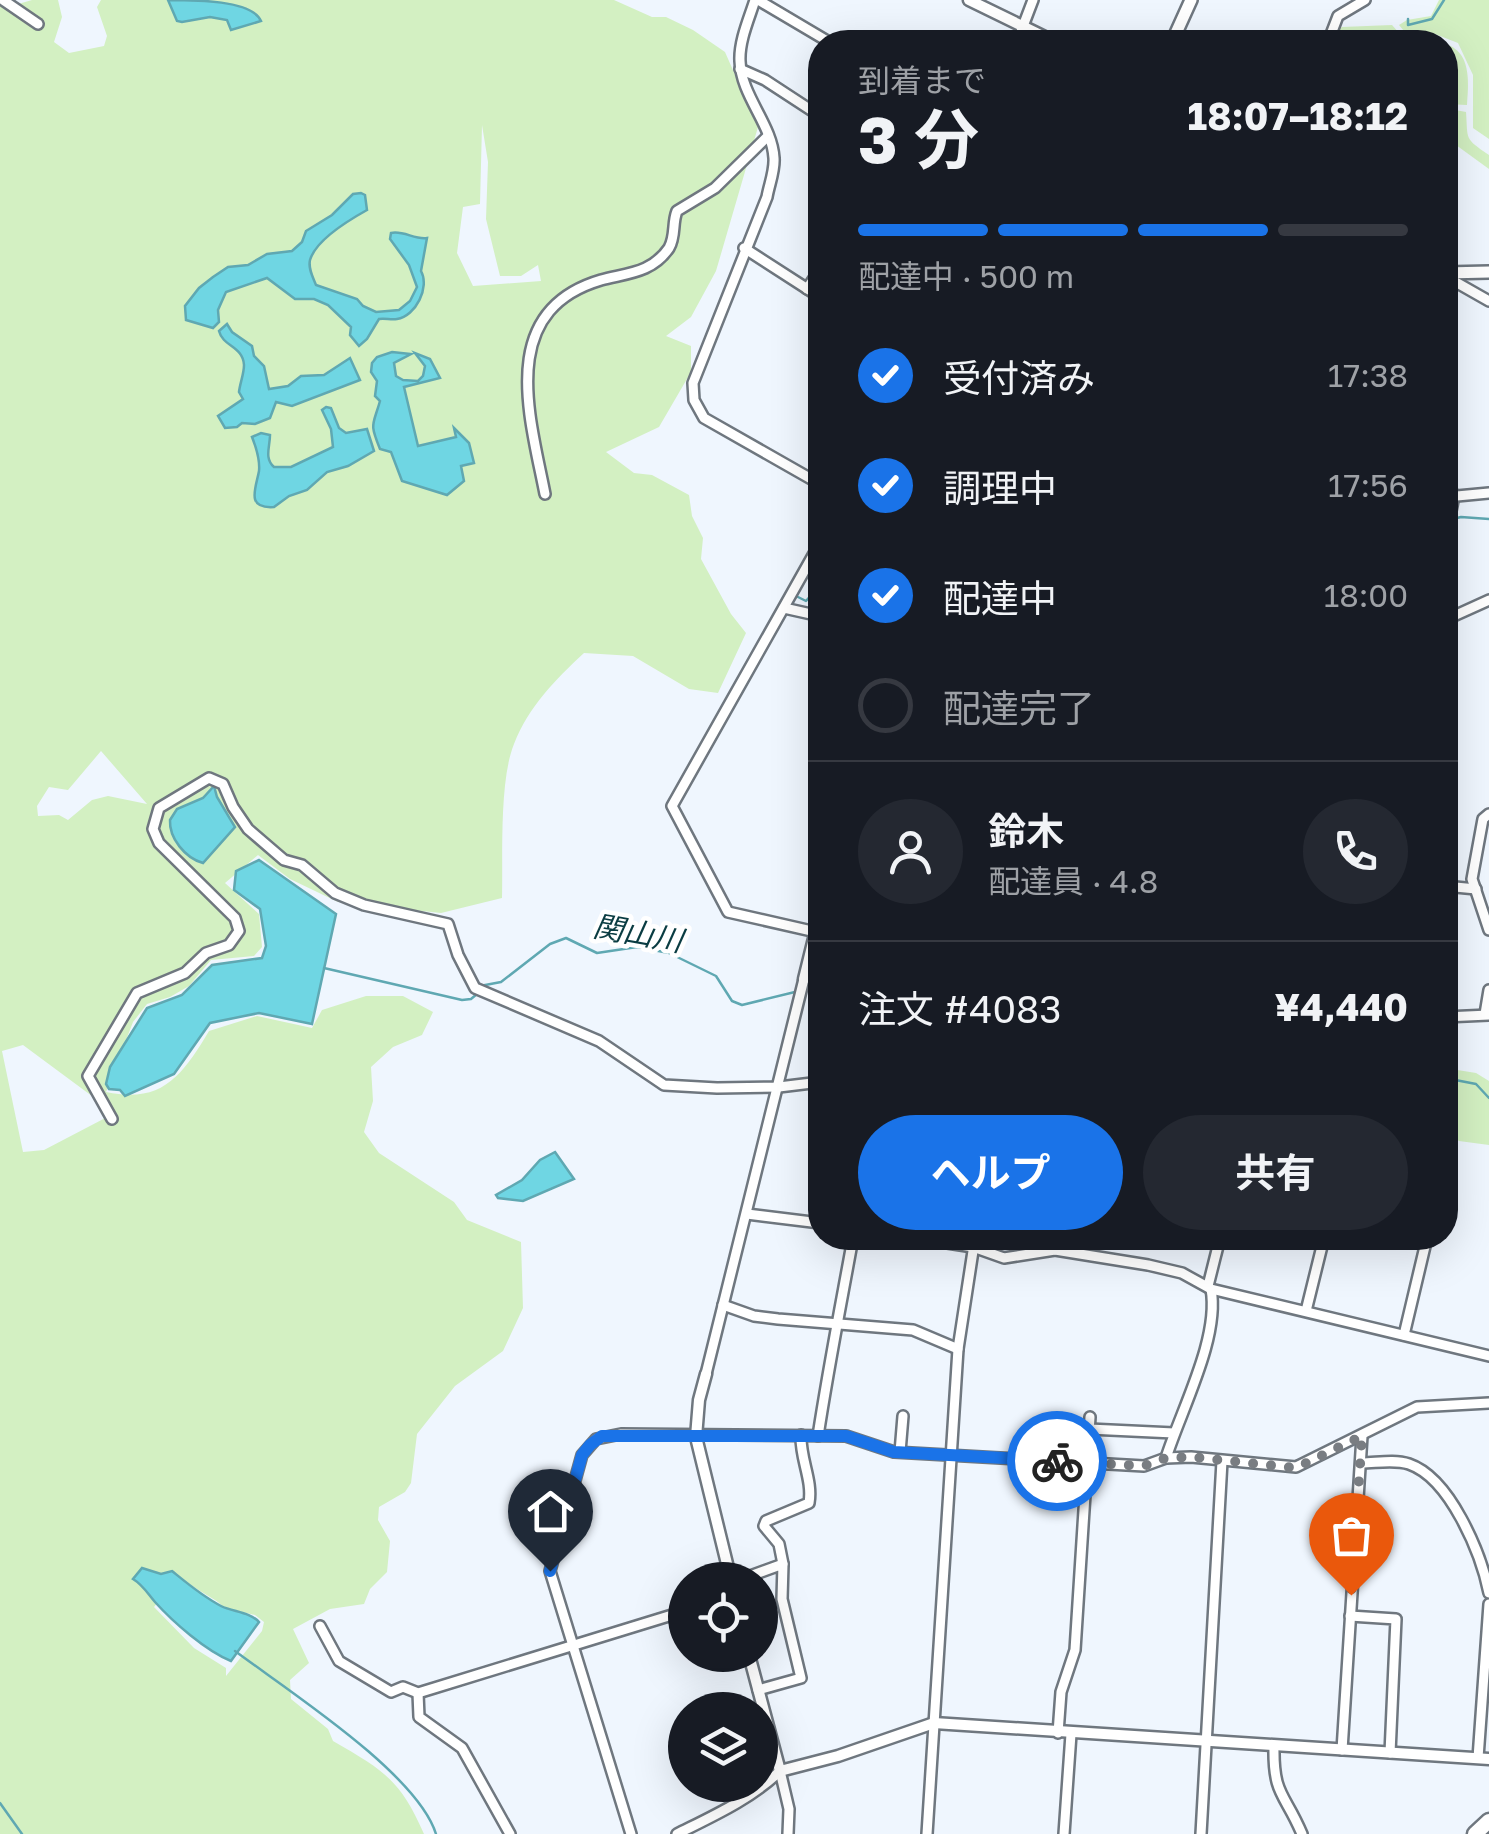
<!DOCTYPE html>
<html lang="ja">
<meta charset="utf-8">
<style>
:root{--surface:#171b24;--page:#242831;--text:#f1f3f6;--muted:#9ea1a6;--line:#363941;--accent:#1a73e8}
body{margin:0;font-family:"Golos Text","Noto Sans JP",sans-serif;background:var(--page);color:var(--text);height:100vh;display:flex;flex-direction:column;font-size:38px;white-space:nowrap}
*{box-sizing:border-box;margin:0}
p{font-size:32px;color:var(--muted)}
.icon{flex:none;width:55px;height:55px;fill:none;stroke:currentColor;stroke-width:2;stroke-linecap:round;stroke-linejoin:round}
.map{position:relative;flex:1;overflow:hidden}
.sheet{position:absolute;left:808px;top:30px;width:650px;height:1220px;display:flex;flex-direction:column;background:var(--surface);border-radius:40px;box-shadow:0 10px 40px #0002}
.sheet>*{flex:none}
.fabs{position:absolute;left:668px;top:1562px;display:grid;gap:20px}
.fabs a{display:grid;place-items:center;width:110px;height:110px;border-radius:50%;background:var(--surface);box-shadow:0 10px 40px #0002;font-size:50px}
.pin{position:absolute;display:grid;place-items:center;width:85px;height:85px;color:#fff;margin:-102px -42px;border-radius:50% 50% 50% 0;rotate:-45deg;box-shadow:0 0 10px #0007}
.pin .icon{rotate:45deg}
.courier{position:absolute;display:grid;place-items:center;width:100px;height:100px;margin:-50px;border:8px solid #1a73e8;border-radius:50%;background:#fff;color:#222;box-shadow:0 2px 12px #0007}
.overview em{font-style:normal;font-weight:700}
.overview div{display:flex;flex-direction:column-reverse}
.overview{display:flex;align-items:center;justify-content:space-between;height:170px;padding:0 50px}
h1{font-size:65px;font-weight:700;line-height:75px}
.bar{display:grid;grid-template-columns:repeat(4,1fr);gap:15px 10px;align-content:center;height:120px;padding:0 50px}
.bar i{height:12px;border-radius:8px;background:var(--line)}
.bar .selected{background:var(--accent)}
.bar p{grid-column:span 4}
.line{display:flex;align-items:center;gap:25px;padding:0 50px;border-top:2px solid var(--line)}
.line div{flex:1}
.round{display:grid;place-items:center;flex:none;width:105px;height:105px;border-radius:52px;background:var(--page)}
ol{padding:0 50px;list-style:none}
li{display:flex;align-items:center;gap:30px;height:110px}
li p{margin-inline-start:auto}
li .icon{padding:10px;border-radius:50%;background:var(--accent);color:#fff;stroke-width:4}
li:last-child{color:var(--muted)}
li i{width:55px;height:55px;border:5px solid var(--line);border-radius:50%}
.button{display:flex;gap:20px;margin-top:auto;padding:20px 50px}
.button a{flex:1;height:115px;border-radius:60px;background:var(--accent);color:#fff;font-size:40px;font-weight:700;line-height:115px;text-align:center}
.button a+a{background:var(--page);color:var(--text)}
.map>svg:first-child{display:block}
.green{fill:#d3f0c2;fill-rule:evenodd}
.water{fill:#6fd6e3;stroke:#5fa8b2;stroke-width:2.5}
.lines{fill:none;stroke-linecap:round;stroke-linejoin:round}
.stream{stroke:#5fa8b2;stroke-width:2.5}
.minor-casing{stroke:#6f777f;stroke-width:14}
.tertiary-casing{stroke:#6f777f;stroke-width:15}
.secondary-casing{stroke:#6f777f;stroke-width:16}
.trunk-casing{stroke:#6f777f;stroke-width:19}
.minor{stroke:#fff;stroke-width:9}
.tertiary{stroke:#fff;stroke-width:10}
.secondary{stroke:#fff;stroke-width:11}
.trunk{stroke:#fff;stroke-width:14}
.done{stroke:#797d82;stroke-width:10;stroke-dasharray:0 18}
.route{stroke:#1a73e8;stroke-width:12}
.labels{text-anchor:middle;stroke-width:9;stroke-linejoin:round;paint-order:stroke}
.water-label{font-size:30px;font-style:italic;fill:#0a3c42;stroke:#fff}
</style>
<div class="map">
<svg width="1489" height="1834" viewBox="0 0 1489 1834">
<rect width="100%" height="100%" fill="#eff6fe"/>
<g class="green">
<path d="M0,0L8,7L32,0H58L62,17L54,42L69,53L104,46L107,36L97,7L101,0H614L652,17H666L693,30L725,52L758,127L716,271L691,317L666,336L691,346V372L659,427L606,452L634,473L652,475L689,495L692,516L703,538L701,559L731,614L746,633L718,693L689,689L633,656L584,653C555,680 529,706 514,744C499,781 503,857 502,898L441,913L338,902L290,879L258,855L225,883L259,914L262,947L254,956L211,960L189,986L170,997L147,1004L133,1022L106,1092C162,1104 182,1076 209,1031L257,1016L312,1028L322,1010L366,996H403L433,1012L422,1035L393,1047L371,1067L373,1101L364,1132L379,1153L454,1202L467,1220L521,1242L523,1308L503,1351L455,1386L417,1434L411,1483L405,1492L379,1507L378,1520L390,1541L387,1572L370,1589L364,1604L330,1609L293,1629L309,1663L290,1680L291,1699L328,1729L333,1741C383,1770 400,1779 424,1834H0ZM482,125L488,162L486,219L500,276H521L538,265L541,281L473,286L457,253L463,207L480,204ZM101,751L147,804L108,796L92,800L68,820L59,815L38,816L37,806L49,787L68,790ZM23,1045L100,1102L111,1115L44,1150L23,1152L2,1051ZM179,1576C190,1585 202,1592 215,1600C223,1605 227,1612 234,1617L242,1612L255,1615L264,1622L262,1631L226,1676V1668L194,1648L154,1607Z"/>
<polygon points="1439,0 1489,0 1489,139 1473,128 1473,75 1458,43 1435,34 1404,31 1399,25 1407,20 1431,16"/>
<path d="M1392,25L1400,34C1451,43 1474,41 1467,105L1445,104V42H1332L1336,31L1342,27Z"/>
<path d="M1445,108L1466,112C1468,140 1464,138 1489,155V169L1445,137Z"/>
<polygon points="1445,1068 1476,1073 1489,1081 1489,1145 1459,1141 1445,1131"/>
</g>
<g class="water">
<path d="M168,0C195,0 252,0 261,21L231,30L227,20L210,17L182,22L177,21Z"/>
<path d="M361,193L365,195L367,210C349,220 316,240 310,260C308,269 313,277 316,285L357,299L363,306L376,312L399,310L410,301L417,287L409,265L390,239L391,233C403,230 415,240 427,238L421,271C430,287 416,316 397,319C391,320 385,318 379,319L367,339L359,346L350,335L351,327L328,305L314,299H295L267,278L226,292L218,310L219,322L213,328L186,320L185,306L199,288L213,277L228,267L248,265L267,254L292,251L302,242L306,231L332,215L353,194Z"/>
<path d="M227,324L232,332L252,346L254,356L264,366L269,389L288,386L301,376L324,375L350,358L360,380L292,406L276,402L270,418L255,424L242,423L237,427L225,428L218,416L243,399L239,392C240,383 244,374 244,365C243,346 223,347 219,331Z"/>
<path d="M392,352L411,354L394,363L396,376L403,380L418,381L423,376L425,366L415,353L430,359L440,378L404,387L418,446L456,437L454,428L469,443L474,463L461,466L464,481L447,495L402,481L391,452L380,449C369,422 373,426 380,401L375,396L377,381L371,372L372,363L377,357Z"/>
<path d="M326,407L331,408L339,428L346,433L367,429L374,451L348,466L327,472L307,490L289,496L274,507C245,509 256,488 259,471C260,461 256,447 252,437L261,433L270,435C270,447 264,458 274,467H291L333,447L331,429L322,410Z"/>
<path d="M214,786L217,797L235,827L203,863C185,858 169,838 170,820L177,809L203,798Z"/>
<polygon points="259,860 336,914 312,1024 259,1013 210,1023 174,1074 125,1096 120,1090 109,1089 106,1084 110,1067 147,1008 182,995 212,965 262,958 266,946 260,909 234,890 236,871"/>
<polygon points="555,1152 574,1179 523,1201 498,1198 496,1195 522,1180 540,1160"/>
<path d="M142,1568L161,1574L172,1571C188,1584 202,1596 221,1606C233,1612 250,1612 259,1622L231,1661C206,1651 173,1622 155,1602C148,1594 143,1585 133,1579Z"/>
</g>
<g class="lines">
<g class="stream">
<polyline points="1408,19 1408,25 1432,19 1444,0"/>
<polyline points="1445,521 1461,517 1489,519"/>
<polyline points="792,604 796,596 806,601 820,585"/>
<polyline points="324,968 462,1000 471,999 477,994"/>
<polyline points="480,986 501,982 550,944 566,938 597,953 637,947 669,953 716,976 732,1001 742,1005 799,991"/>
<polyline points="807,988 820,969"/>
<polyline points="1445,1078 1476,1084 1489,1098"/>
<path d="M235,1651C287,1690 417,1773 436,1834"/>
<polyline points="0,1803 22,1834"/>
</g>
<defs>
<g id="minor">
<polyline points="3,0 38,24"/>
<path d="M755,0C749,19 739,41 740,61C741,96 772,124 774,158C775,171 769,185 767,197L693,383L694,400L704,418L820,484"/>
<polyline points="758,0 829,42"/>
<polyline points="1017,42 1033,0"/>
<polyline points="1328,42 1338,16 1365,0"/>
<polyline points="740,69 765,80 820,116"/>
<polyline points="744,248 820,297"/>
<polyline points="1445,276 1489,301"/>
<polyline points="807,289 820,269"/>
<polyline points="1445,489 1457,496 1489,493"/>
<path d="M545,494C530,417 496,311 601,280C627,273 652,273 669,248C676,236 672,223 677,211L715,188L768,136"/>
<polyline points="1445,514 1451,511 1453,501"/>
<polyline points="784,608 820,616"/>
<polyline points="1445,620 1489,600"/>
<polyline points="1489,814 1483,819 1472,879 1489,930"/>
<polyline points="1445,886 1476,889"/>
<polyline points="816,932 728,912 672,806 820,543"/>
<polyline points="1485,1014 1489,990"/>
<polyline points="1445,1017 1489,1015"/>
<polyline points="112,1119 88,1076 137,993 185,973 206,953 229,945 239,931 235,918 159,843 153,829 159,808 209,778 223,784 233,807 248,829 284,860 302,865 335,893 364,905 448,924 458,955 475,988 599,1041 664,1085 717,1088 779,1087 820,1082"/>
<polyline points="747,1214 820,1223"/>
<polyline points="915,1238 973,1247 1004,1258 1055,1250 1148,1265 1182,1273 1211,1289 1489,1356"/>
<polyline points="1055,1250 1069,1238"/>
<polyline points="1208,1286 1220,1238"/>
<polyline points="723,1305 754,1316 778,1319 913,1330 958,1349"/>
<polyline points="1306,1311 1324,1238"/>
<polyline points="1404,1335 1427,1238"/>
<polyline points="706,1374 804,979"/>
<polyline points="1089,1429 1174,1433"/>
<path d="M818,1436C828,1370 841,1304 853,1238"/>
<polyline points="900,1452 903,1416"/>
<path d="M1166,1458C1181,1410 1220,1338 1211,1289"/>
<path d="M1362,1463C1376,1463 1394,1459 1409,1464C1450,1478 1481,1553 1489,1593"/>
<path d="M783,1564L779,1544L764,1526L766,1521L809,1503C813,1480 800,1459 801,1435"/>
<polyline points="739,1580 783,1564 782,1599 801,1678 758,1690"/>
<polyline points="1350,1616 1396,1619 1390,1753"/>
<polyline points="320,1626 339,1661 391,1692 403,1687 418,1693 685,1611"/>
<polyline points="418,1693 419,1717 462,1748 510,1834"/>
<polyline points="1058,1733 1061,1692 1075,1650 1090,1417"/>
<path d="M1274,1746C1273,1796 1285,1793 1302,1834"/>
<polyline points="1342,1750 1362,1436"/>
<polyline points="1478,1758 1489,1604"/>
<polyline points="780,1771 789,1809 788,1834"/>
<polyline points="631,1834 550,1571 582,1455 596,1439 621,1434 846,1436 894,1452 1144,1466 1166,1458 1191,1457 1296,1467 1417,1407 1489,1403"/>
<path d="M677,1834C713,1816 751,1799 780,1771"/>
<polyline points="927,1834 958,1349 975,1238"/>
<polyline points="1064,1834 1071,1734"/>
<polyline points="1201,1834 1222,1461"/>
</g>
<g id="tertiary">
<polyline points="969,0 1055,42"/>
<polyline points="804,979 820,914"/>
<polyline points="706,1374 699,1400 696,1437 731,1580"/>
<polyline points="749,1655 780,1771 838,1756 934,1723 1489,1759"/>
</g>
<g id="secondary">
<polyline points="1172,42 1191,0"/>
<polyline points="1445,273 1489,272"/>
</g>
<polyline id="trunk" points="1475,1834 1489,1821"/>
</defs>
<use href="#minor" class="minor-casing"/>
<use href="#tertiary" class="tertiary-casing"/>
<use href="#secondary" class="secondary-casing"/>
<use href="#trunk" class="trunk-casing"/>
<use href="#minor" class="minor"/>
<use href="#tertiary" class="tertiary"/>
<use href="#secondary" class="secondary"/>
<use href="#trunk" class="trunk"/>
</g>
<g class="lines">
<polyline class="done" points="1057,1461 1144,1466 1166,1458 1192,1457 1296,1468 1362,1436 1351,1595"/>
<polyline class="route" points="550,1571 582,1455 590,1445 602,1436 846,1436 894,1452 1057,1461"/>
</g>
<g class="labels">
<g class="water-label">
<text transform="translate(638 934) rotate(10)" y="10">関山川</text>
</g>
</g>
</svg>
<div class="fabs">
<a><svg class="icon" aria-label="locate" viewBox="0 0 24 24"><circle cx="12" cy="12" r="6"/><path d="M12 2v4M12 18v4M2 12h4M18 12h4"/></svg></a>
<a><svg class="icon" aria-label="layers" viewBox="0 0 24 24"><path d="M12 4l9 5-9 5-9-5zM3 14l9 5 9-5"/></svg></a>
</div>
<div class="pin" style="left:1351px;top:1595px;background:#ea580c"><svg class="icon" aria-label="bag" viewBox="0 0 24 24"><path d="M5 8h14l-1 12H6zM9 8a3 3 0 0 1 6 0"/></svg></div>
<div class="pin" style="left:550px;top:1571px;background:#1f2937"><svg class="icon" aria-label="home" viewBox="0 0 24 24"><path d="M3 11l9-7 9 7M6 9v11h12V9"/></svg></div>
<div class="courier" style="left:1057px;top:1461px"><svg class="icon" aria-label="bike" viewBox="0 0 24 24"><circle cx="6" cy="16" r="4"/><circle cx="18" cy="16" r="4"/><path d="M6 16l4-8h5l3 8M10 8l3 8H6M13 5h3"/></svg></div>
<section class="sheet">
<div class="overview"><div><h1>3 分</h1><p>到着まで</p></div><em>18:07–18:12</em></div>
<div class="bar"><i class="selected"></i><i class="selected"></i><i class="selected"></i><i></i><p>配達中 · 500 m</p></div>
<ol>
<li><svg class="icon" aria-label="check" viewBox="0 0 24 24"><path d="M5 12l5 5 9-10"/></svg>受付済み<p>17:38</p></li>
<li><svg class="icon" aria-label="check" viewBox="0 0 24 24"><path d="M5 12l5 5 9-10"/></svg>調理中<p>17:56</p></li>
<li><svg class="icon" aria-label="check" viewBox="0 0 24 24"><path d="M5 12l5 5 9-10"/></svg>配達中<p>18:00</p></li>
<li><i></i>配達完了</li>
</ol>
<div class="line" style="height:180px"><a class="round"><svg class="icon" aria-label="person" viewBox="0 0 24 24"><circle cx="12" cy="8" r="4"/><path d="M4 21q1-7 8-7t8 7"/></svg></a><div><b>鈴木</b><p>配達員 · 4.8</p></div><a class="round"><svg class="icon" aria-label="phone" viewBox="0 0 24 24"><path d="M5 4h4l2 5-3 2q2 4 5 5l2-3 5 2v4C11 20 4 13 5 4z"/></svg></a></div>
<div class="line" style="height:130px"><div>注文 #4083</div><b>¥4,440</b></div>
<div class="button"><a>ヘルプ</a><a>共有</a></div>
</section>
</div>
